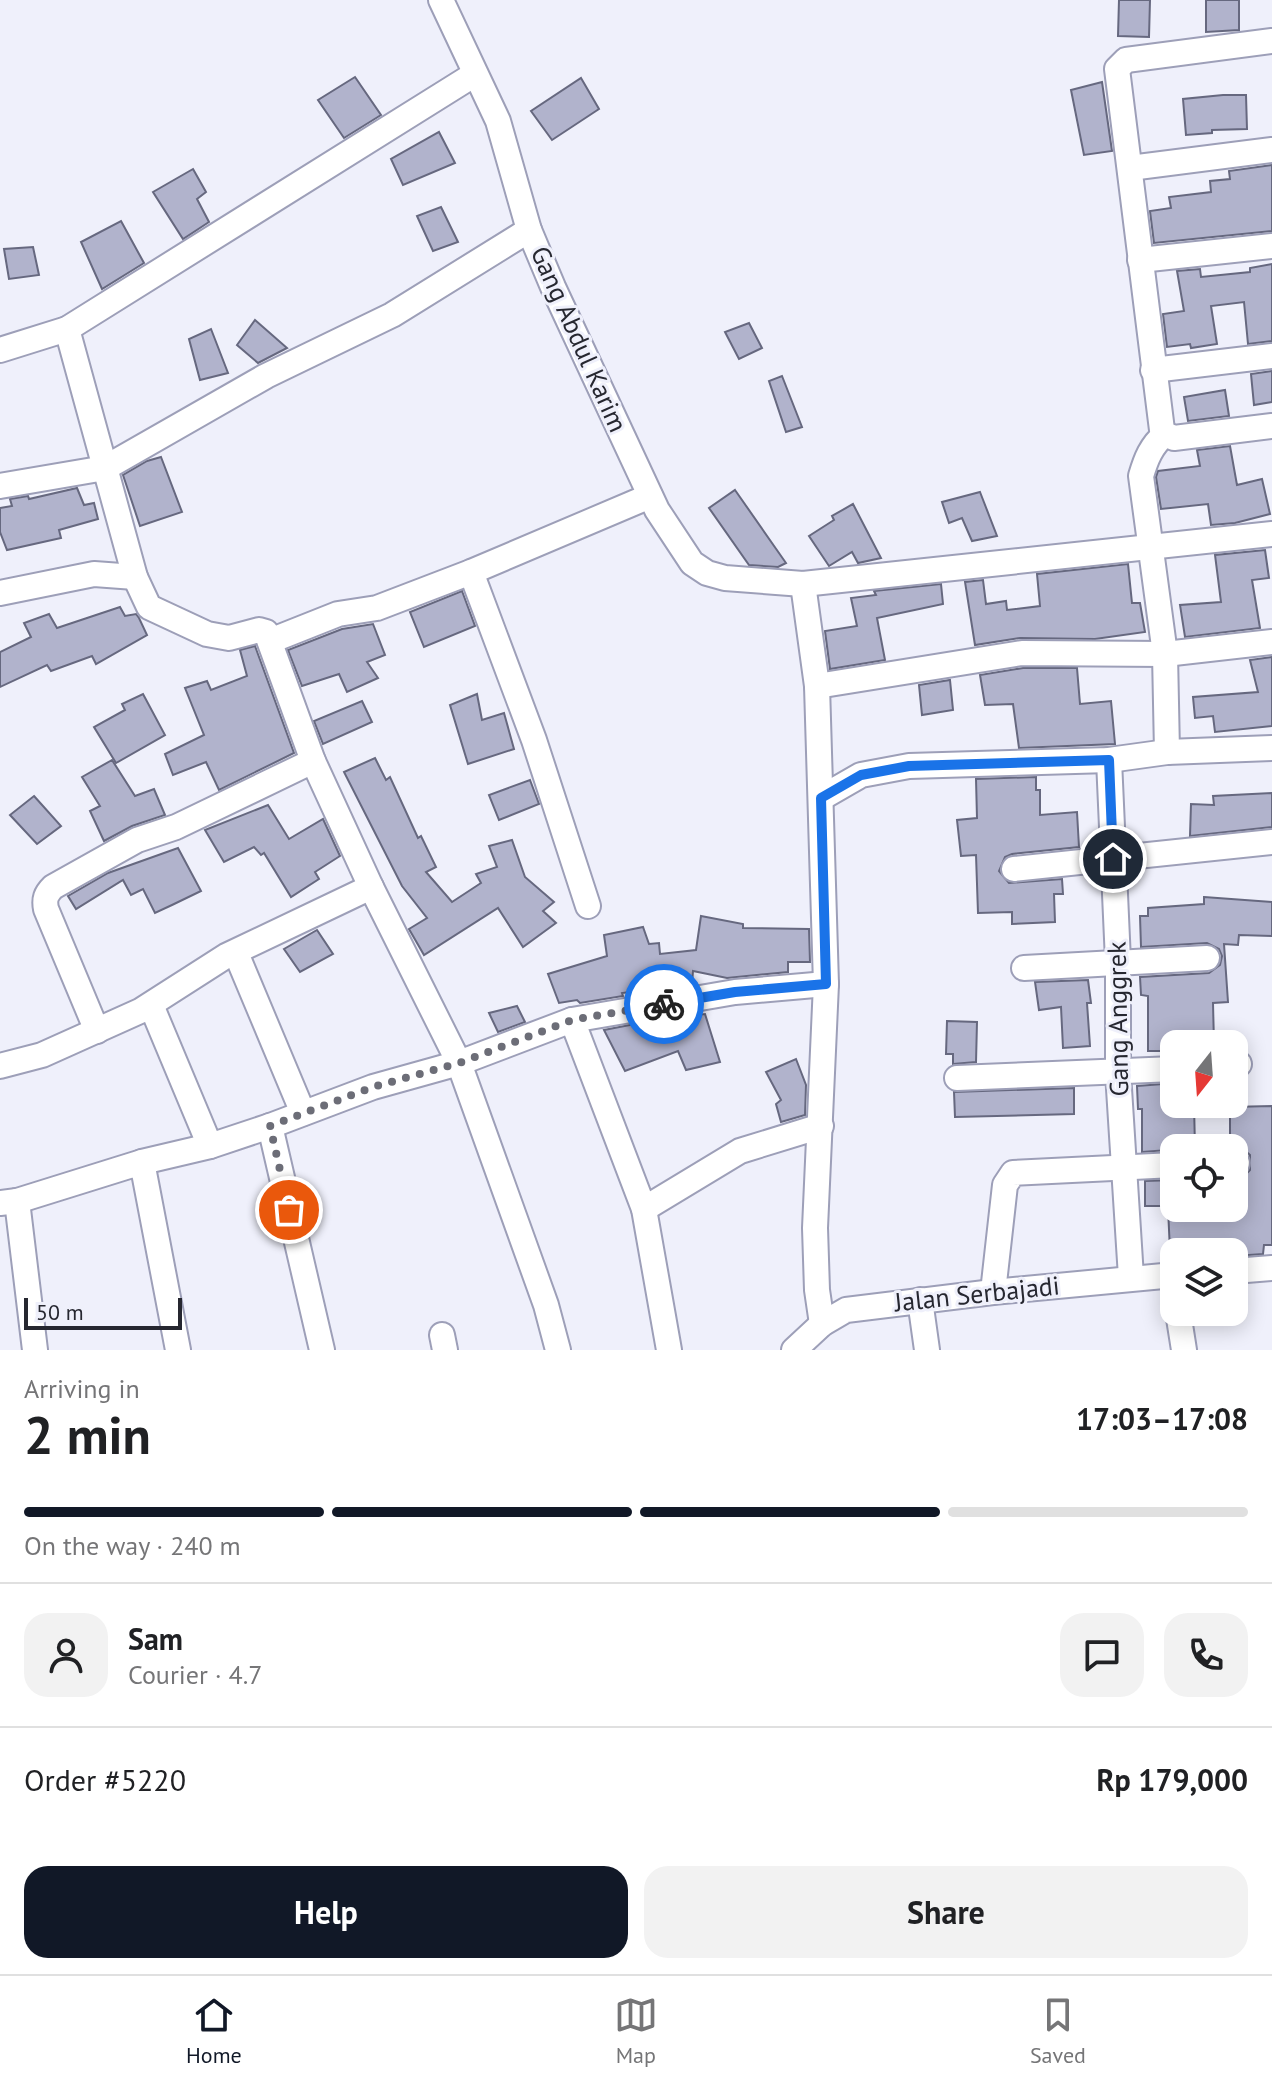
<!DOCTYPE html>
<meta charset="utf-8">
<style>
:root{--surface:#fff;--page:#f2f2f2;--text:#202124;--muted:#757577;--line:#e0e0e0;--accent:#111827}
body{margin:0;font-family:"PT Sans",sans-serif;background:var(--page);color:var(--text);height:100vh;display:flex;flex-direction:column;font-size:30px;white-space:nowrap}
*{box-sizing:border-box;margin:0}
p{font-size:26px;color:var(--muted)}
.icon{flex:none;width:44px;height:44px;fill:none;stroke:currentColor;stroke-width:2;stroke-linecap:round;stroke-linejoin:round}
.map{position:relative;height:1350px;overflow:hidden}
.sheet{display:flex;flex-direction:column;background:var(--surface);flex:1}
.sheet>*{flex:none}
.needle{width:52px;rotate:197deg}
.fabs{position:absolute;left:1160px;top:1030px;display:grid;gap:16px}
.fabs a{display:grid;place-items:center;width:88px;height:88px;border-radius:16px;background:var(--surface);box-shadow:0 4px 20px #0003;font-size:40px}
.scale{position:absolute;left:24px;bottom:20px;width:158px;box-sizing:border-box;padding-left:8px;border:4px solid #262730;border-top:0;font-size:22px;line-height:28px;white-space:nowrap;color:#262730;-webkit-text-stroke:6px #eff0fb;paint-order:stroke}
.pin{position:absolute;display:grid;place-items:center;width:68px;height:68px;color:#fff;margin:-34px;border:4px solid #fff;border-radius:50%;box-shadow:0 2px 8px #0007}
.courier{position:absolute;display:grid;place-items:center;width:80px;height:80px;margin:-40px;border:6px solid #1a73e8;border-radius:50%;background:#fff;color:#222;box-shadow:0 2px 10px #0007}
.overview em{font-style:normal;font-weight:700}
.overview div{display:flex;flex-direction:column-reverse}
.overview{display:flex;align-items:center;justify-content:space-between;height:136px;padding:0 24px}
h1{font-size:52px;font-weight:700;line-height:60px}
.bar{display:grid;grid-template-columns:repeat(4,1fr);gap:12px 8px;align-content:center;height:96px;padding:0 24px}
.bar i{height:10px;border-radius:6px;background:var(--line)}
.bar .current{background:var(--accent)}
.bar p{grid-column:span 4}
.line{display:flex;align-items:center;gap:20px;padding:0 24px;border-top:2px solid var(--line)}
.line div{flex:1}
.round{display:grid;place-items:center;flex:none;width:84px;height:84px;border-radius:24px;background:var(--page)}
.button{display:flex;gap:16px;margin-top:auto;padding:16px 24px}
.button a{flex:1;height:92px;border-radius:24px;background:var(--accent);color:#fff;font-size:32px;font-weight:700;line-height:92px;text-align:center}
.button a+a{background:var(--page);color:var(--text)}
.tabs{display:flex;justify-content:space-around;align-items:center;height:112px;border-top:2px solid var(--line);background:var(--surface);font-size:22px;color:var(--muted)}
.tabs a{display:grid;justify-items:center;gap:4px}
.tabs .current{color:var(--accent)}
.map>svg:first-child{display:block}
.building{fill:#b1b3cc;stroke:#66687f;stroke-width:2}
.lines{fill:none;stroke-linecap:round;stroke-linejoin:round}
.minor-casing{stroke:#9d9fb8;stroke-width:28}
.minor{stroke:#fff;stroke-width:24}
.done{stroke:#6c6d77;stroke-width:8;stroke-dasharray:0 14.4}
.route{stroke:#1a73e8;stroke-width:10}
.labels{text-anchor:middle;stroke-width:6;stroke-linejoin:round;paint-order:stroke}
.street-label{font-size:26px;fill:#262730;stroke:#eff0fb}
</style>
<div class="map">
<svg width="1272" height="1350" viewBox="0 0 1272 1350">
<rect width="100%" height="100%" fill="#eff0fb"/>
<g class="building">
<polygon points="1119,0 1150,0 1149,37 1118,36"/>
<polygon points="1206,0 1239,0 1239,30 1206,32"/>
<polygon points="355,77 381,115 344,138 318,100"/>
<polygon points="581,78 599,109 552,140 531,111"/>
<polygon points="1102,82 1112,151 1084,155 1071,90"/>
<polygon points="1223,95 1246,95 1247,129 1212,130 1212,133 1186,135 1183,99"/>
<polygon points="439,132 455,163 403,185 391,159"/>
<polygon points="1272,165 1272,231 1154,243 1150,211 1171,208 1169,197 1211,192 1210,181 1230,179 1229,171"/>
<polygon points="193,169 206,192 197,199 209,222 183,239 153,192"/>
<polygon points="441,207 458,242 433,251 417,216"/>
<polygon points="121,221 144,263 102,289 81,242"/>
<polygon points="33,247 39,275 9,279 4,249"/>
<polygon points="1272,264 1272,341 1248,344 1244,302 1211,306 1217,344 1191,348 1190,344 1167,347 1163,314 1184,311 1177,271 1200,269 1201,277 1250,272 1250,268"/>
<polygon points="255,320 287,348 258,363 237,345"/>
<polygon points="749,323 762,348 739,359 725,332"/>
<polygon points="211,329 228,373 200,380 189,339"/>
<polygon points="1272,371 1272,402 1254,405 1251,374"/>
<polygon points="782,376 802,427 786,432 769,381"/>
<polygon points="1225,390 1229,416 1188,421 1184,397"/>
<polygon points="1230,446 1237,485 1262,479 1270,514 1235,523 1211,525 1208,504 1161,509 1156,477 1158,471 1200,466 1197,450"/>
<polygon points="161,457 182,512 140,526 123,475 147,461"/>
<polygon points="77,488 84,505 94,503 98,519 59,530 61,538 7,550 0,532 0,508 12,506 10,499 28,496 29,499"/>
<polygon points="735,490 786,563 778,567 749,565 709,508"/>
<polygon points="980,492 997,536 972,541 962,518 949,523 942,502"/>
<polygon points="853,504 881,558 858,563 852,552 829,566 809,536 834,520 832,516"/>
<polygon points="1265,550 1269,578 1252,580 1260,628 1185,637 1180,605 1221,602 1215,555"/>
<polygon points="1128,564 1132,603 1140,603 1145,632 1095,639 1020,638 975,645 965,582 983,580 986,604 1006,601 1007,610 1040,606 1037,574"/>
<polygon points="941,584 943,604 877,618 885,660 830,669 825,631 857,626 851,598 876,595 874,591"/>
<polygon points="462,591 475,626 424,647 410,612"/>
<polygon points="120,607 125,616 136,614 139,618 147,635 96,664 92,656 51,671 47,665 0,687 0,652 31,637 24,623 49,614 57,628"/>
<polygon points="373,624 385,655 367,662 378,678 347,692 339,674 302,686 288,650 342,629"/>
<polygon points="255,646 294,753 219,790 206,762 173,775 165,754 204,735 185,688 207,681 211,690 247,676 240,650"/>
<polygon points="1272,657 1272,726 1215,732 1213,716 1195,718 1193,697 1258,692 1250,660"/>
<polygon points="1023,668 1077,668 1080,704 1111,701 1115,744 1019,748 1013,704 985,705 980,675"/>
<polygon points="950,680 953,710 922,715 919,685"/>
<polygon points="143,694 165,735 116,763 94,727 125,710 122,704"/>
<polygon points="477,694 482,720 504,713 514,749 468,764 450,705"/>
<polygon points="362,701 372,722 323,744 314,721"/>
<polygon points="375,758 386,780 390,777 418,838 421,836 436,867 426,872 452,902 481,883 476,874 497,867 489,846 512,840 525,877 554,902 543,911 556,923 523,947 498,908 424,955 409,929 427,918 402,886 344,772"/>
<polygon points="112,760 135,796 154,789 165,815 132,826 104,841 90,811 100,806 82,777"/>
<polygon points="1036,777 1036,790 1040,790 1040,815 1077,812 1079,847 1012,854 1005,857 999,871 1009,883 1062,879 1063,894 1054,894 1055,922 1012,924 1012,912 978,913 976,855 961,856 957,820 977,818 976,779"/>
<polygon points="530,780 539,804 499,820 489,795"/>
<polygon points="1272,793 1272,827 1190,836 1191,804 1214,805 1213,796"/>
<polygon points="34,796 61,826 37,844 10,815"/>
<polygon points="268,805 289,839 323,819 340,856 315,872 319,879 291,897 264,853 261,855 254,847 224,862 205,830"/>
<polygon points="178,848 201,891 172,905 155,913 143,889 131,895 123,880 76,909 68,896 108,873"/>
<polygon points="1204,897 1272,902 1272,936 1239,935 1238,945 1224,944 1228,1002 1213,1003 1214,1044 1174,1044 1174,1051 1148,1051 1148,996 1141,995 1140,977 1209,973 1220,965 1222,956 1219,949 1207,943 1141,947 1140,916 1148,916 1148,908 1204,904"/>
<polygon points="701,916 743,924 743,928 809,929 810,962 788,962 788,972 727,978 693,971 692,984 622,993 623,996 580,1003 577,1000 559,1003 548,974 607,956 604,935 643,927 649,944 659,943 660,954 696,950"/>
<polygon points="317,930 333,954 300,972 284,949"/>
<polygon points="1088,980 1091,1003 1087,1003 1090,1046 1063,1048 1061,1007 1039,1010 1035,982"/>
<polygon points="517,1006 525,1022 498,1032 489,1013"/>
<polygon points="705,1014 720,1062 686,1070 678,1051 625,1071 604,1030 635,1024 636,1027 672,1020 672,1018"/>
<polygon points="947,1021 977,1022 976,1062 953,1064 953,1054 946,1054"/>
<polygon points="796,1059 806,1085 805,1115 781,1122 776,1104 781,1100 766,1072"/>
<polygon points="1163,1084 1165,1104 1194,1104 1195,1148 1142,1152 1142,1109 1138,1109 1137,1086"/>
<polygon points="1074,1088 1074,1114 955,1117 954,1092"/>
<polygon points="1272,1106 1272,1245 1264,1245 1263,1254 1235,1256 1235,1252 1170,1251 1168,1208 1234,1208 1234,1178 1244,1176 1250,1170 1250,1155 1244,1150 1230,1147 1230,1107"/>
<polygon points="1174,1180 1174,1206 1145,1206 1145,1181"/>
</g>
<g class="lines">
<defs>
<g id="minor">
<polyline points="441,0 498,121 529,230 553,287 657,510 692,563 707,573 725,578 803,584 1272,534"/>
<polyline points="1272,41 1126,60 1117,69 1162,430 1165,434 1174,438 1272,426"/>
<polyline points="1130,168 1272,150"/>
<polyline points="1140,260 1272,246"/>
<polyline points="67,329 135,577 149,607 207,634 229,638 259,630 266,632 313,761 371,887 459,1063 546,1305 558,1350"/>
<polyline points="0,350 67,329 475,74"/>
<polyline points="1153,370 1272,356"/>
<path d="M1165,434C1151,446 1146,459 1141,476L1165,654L1167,752"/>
<polyline points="0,486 105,468 266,376 392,315 529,230"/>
<polyline points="471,572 534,740 588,906"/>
<polyline points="803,584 817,686 826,984 815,1228 817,1290 822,1324"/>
<polyline points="0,593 94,574 135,577"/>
<polyline points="270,641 338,614 377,608 471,572 650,496"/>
<polyline points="817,686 1022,653 1165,654 1272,642"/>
<polyline points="1109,760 1118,961 1118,1073 1131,1277"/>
<polyline points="821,798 861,775 909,766 1109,760 1167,752 1272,748"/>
<polyline points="1014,869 1272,842"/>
<polyline points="236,953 303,1113"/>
<polyline points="1024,968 1207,958"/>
<polyline points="151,1005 210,1146"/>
<polyline points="572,1020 644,1209 669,1350"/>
<path d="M97,1031L46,909C44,899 46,894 53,887L137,840L176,827L313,761"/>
<polyline points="1234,1065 1239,1064"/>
<polyline points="0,1066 42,1055 140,1011 226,956 371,887"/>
<polyline points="957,1078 1174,1069"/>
<polyline points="270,1126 322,1350"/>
<polyline points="142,1162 210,1146 270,1126 373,1087 459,1063 572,1020 735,992 826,984"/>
<polyline points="1234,1163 1237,1163"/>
<polyline points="17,1201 35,1350"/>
<polyline points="0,1203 17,1201 142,1162 178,1350"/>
<polyline points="644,1209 740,1151 821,1126"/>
<polyline points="1234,1271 1272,1268"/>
<polyline points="993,1292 1005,1185 1013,1173 1174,1165"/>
<polyline points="920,1300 927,1350"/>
<polyline points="1178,1312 1184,1350"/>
<polyline points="442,1335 445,1350"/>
<polyline points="794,1350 822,1324 846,1310 993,1292 1174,1275"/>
</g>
</defs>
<use href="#minor" class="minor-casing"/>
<use href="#minor" class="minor"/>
</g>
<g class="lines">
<polyline class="done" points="289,1210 270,1126 373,1087 459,1063 572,1020 664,1004"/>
<polyline class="route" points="664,1004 735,992 826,984 821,798 861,775 909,766 1109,760 1113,859"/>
</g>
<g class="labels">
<g class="street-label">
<text transform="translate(579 339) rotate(66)" y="9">Gang Abdul Karim</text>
<text transform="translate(1118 1019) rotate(-91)" y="9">Gang Anggrek</text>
<text transform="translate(977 1294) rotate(-6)" y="9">Jalan Serbajadi</text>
</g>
</g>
</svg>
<div class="fabs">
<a><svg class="needle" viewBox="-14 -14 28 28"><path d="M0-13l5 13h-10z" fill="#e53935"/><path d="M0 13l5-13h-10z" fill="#757577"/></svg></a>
<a><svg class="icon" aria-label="locate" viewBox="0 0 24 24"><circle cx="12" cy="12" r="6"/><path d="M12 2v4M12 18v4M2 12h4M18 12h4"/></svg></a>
<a><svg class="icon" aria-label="layers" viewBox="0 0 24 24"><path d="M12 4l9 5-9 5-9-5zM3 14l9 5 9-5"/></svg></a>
</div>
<div class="scale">50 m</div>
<div class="pin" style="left:289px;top:1210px;background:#ea580c"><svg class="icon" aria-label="bag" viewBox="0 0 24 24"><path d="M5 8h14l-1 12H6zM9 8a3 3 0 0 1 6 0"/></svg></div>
<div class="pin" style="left:1113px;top:859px;background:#1f2937"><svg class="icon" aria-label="home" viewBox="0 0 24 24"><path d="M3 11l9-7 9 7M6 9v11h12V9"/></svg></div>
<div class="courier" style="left:664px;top:1004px"><svg class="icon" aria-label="bike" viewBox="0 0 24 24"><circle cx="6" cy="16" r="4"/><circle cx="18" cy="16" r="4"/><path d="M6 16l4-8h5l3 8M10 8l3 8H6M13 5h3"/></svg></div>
</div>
<section class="sheet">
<div class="overview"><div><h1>2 min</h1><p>Arriving in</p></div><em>17:03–17:08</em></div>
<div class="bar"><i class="current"></i><i class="current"></i><i class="current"></i><i></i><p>On the way · 240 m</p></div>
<div class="line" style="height:144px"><a class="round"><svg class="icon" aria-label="person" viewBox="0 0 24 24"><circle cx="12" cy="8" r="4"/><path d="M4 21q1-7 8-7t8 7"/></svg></a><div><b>Sam</b><p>Courier · 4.7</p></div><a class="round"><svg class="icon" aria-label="chat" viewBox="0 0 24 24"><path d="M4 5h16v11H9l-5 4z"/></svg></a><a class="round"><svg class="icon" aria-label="phone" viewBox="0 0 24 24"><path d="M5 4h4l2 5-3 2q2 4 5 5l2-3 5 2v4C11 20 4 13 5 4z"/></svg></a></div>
<div class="line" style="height:104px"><div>Order #5220</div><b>Rp 179,000</b></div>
<div class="button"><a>Help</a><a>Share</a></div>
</section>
<nav class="tabs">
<a class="current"><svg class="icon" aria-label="home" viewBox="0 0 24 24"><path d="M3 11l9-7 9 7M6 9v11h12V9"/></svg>Home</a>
<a><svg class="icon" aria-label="map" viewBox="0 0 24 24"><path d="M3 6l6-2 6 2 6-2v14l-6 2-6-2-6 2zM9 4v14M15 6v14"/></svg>Map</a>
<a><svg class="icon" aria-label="saved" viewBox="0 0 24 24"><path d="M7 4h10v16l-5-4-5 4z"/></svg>Saved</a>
</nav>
